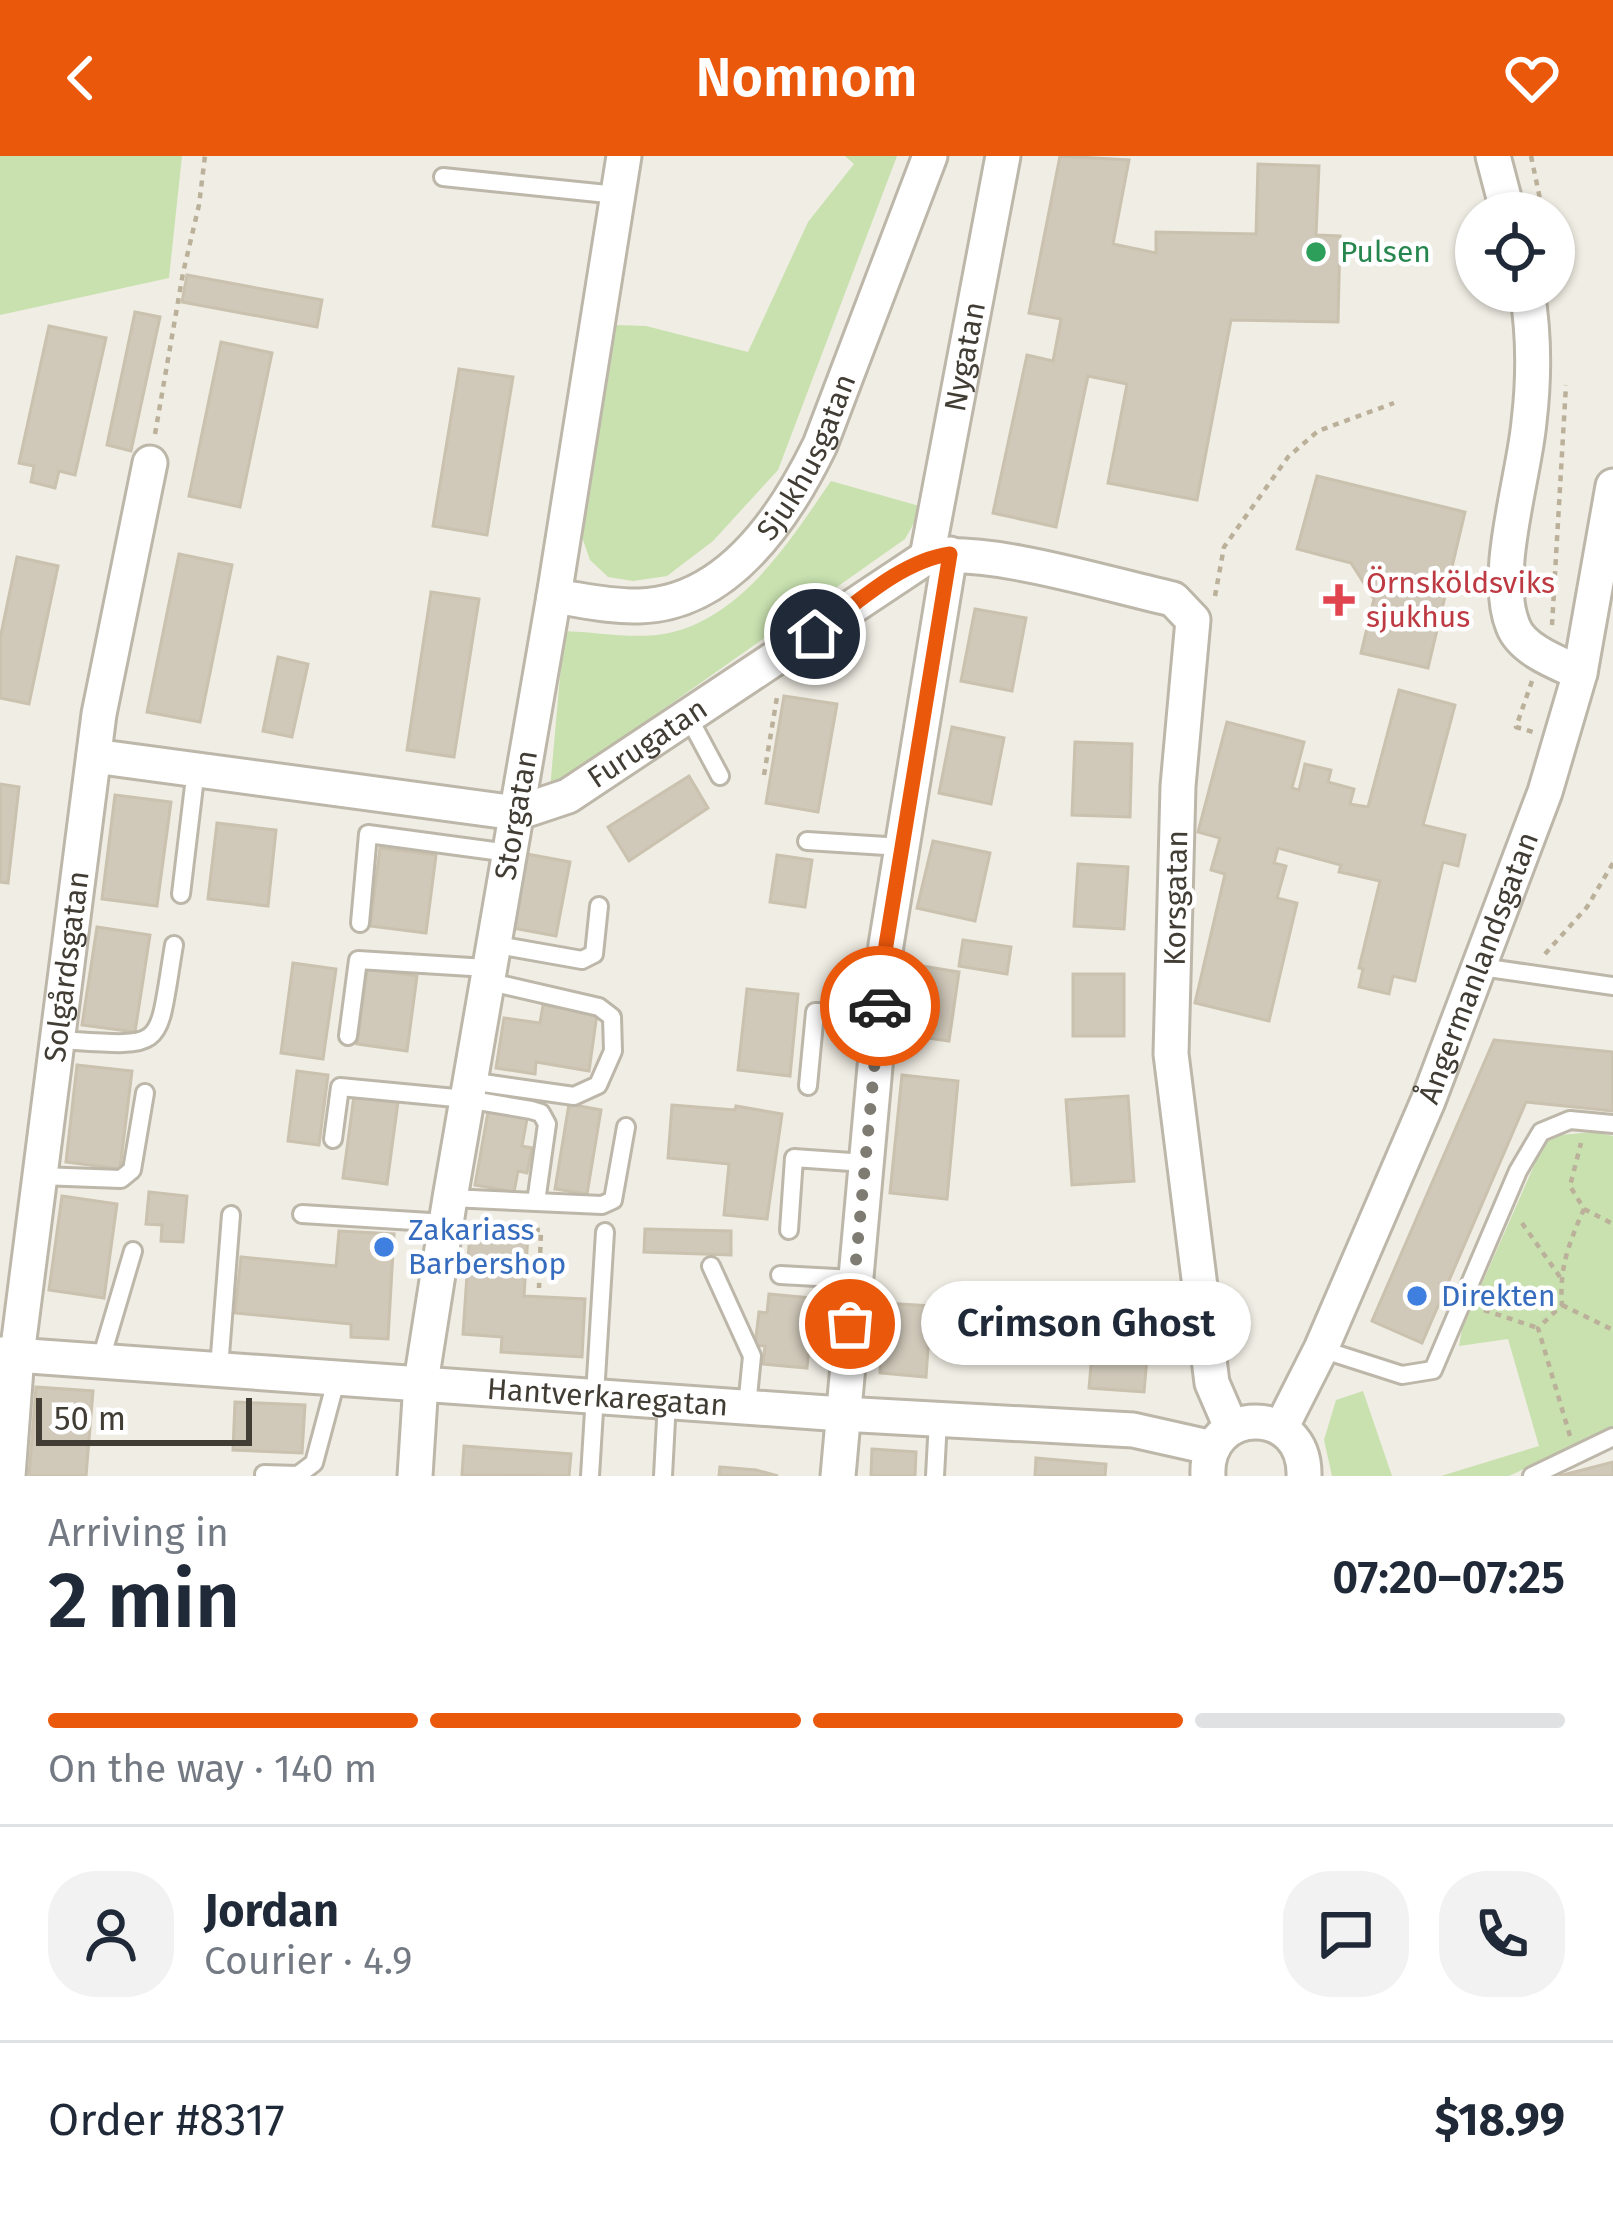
<!DOCTYPE html>
<meta charset="utf-8">
<style>
:root{--surface:#fff;--page:#f2f2f3;--text:#1f2937;--muted:#747a83;--line:#e0e1e3;--accent:#ea580c}
body{margin:0;font-family:"Fira Sans",sans-serif;background:var(--page);color:var(--text);height:100vh;display:flex;flex-direction:column;font-size:45px;white-space:nowrap}
*{box-sizing:border-box;margin:0}
p{font-size:39px;color:var(--muted)}
.icon{flex:none;width:66px;height:66px;fill:none;stroke:currentColor;stroke-width:2;stroke-linecap:round;stroke-linejoin:round}
.map{position:relative;height:1320px;overflow:hidden}
.panel{display:flex;flex-direction:column;background:var(--surface);flex:1}
.panel>*{flex:none}
.tools{position:absolute;left:1455px;top:36px;display:grid;gap:24px}
.tools a{display:grid;place-items:center;width:120px;height:120px;border-radius:50%;background:var(--surface);box-shadow:0 3px 9px #0004;font-size:60px}
.scale{position:absolute;left:36px;bottom:30px;width:216px;box-sizing:border-box;padding-left:12px;border:6px solid #413d34;border-top:0;font-size:33px;line-height:42px;white-space:nowrap;color:#413d34;-webkit-text-stroke:9px #fff;paint-order:stroke}
.pin{position:absolute;display:grid;place-items:center;width:102px;height:102px;color:#fff;margin:-51px;border:6px solid #fff;border-radius:50%;box-shadow:0 3px 12px #0007}
.courier{position:absolute;display:grid;place-items:center;width:120px;height:120px;margin:-60px;border:9px solid #ea580c;border-radius:50%;background:#fff;color:#222;box-shadow:0 3px 15px #0007}
.bubble{position:absolute;height:84px;border-radius:42px;background:var(--surface);box-shadow:0 3px 9px #0004;font-size:39px;font-weight:600;line-height:84px;text-align:center}
.head em{font-style:normal;font-weight:600}
.head div{display:flex;flex-direction:column-reverse}
.head{display:flex;align-items:center;justify-content:space-between;height:204px;padding:0 48px}
h1{font-size:78px;font-weight:600;line-height:90px}
.bar{display:grid;grid-template-columns:repeat(4,1fr);gap:18px 12px;align-content:center;height:144px;padding:0 48px}
.bar i{height:15px;border-radius:9px;background:var(--line)}
.bar .current{background:var(--accent)}
.bar p{grid-column:span 4}
.line{display:flex;align-items:center;gap:30px;padding:0 48px;border-top:3px solid var(--line)}
.line div{flex:1}
.round{display:grid;place-items:center;flex:none;width:126px;height:126px;border-radius:48px;background:var(--page)}
header{display:flex;justify-content:space-between;align-items:center;height:156px;padding:0 48px;background:var(--accent);color:#fff;font-size:54px;font-weight:600}
.map>svg:first-child{display:block}
.green{fill:#c8e1af}
.building{fill:#d0c9ba;stroke:#cac1ae;stroke-width:3}
.lines{fill:none;stroke-linecap:round;stroke-linejoin:round}
.service-casing{stroke:#bdb7aa;stroke-width:22}
.minor-casing{stroke:#bdb7aa;stroke-width:39}
.path{stroke:#bbb19a;stroke-width:4.5;stroke-dasharray:6 6;stroke-linecap:butt}
.service{stroke:#fff;stroke-width:16}
.minor{stroke:#fff;stroke-width:33}
.done{stroke:#7e7b72;stroke-width:12;stroke-dasharray:0 21.6}
.route{stroke:#ea580c;stroke-width:15}
.leisure-dot{fill:#2e9e5b;stroke:#fff;stroke-width:4.5}
.health-dot{fill:#e0444e;stroke:#fff;stroke-width:4.5}
.shop-dot{fill:#3f7fe0;stroke:#fff;stroke-width:4.5}
.labels{text-anchor:middle;stroke-width:9;stroke-linejoin:round;paint-order:stroke}
.leisure-label{font-size:30px;fill:#27864d;stroke:#fff;text-anchor:start}
.street-label{font-size:30px;fill:#413d34;stroke:#fff}
.health-label{font-size:30px;fill:#be3a42;stroke:#fff;text-anchor:start}
.shop-label{font-size:30px;fill:#366cbe;stroke:#fff;text-anchor:start}
</style>
<header><svg class="icon" aria-label="back" viewBox="0 0 24 24"><path d="M15 5l-7 7 7 7"/></svg>Nomnom<svg class="icon" aria-label="heart" viewBox="0 0 24 24"><path d="M12 20l-8-8c-3-5 5-10 8-4 3-6 11-1 8 4z"/></svg></header>
<div class="map">
<svg width="1613" height="1320" viewBox="0 0 1613 1320">
<rect width="100%" height="100%" fill="#f0ede4"/>
<g class="green">
<polygon points="0,0 182,0 169,122 0,159"/>
<polygon points="845,0 897,0 778,314 713,385 667,420 633,425 608,421 590,404 582,381 616,169 646,170 748,196 808,66 854,8"/>
<path d="M831,325L923,351L905,383L550,633L564,475C596,476 638,484 669,477C744,460 791,383 831,325Z"/>
<polygon points="1594,976 1613,980 1613,1271 1509,1320 1441,1320 1539,1290 1508,1183 1459,1190 1462,1173 1544,987 1560,979"/>
<polygon points="1363,1235 1392,1320 1332,1320 1324,1284 1336,1244"/>
</g>
<g class="building">
<polygon points="1060,0 1129,4 1113,88 1156,97 1156,76 1256,78 1258,8 1319,10 1316,79 1340,80 1338,166 1231,164 1197,344 1108,327 1127,228 1088,220 1056,371 993,357 1027,199 1053,205 1061,163 1029,157"/>
<polygon points="187,119 322,144 317,171 182,146"/>
<polygon points="135,156 160,161 131,295 107,289"/>
<polygon points="49,170 106,182 75,319 59,315 55,332 31,326 34,310 19,307"/>
<polygon points="221,186 272,197 240,351 189,340"/>
<polygon points="459,213 513,221 487,379 433,370"/>
<polygon points="1317,320 1465,356 1428,512 1361,497 1374,443 1351,407 1297,393"/>
<polygon points="179,398 232,409 200,566 147,556"/>
<polygon points="17,401 58,410 29,548 0,542 0,483"/>
<polygon points="431,436 479,443 454,601 407,594"/>
<polygon points="975,453 1026,462 1012,535 961,525"/>
<polygon points="278,501 308,508 292,581 263,575"/>
<polygon points="1399,534 1455,549 1423,669 1465,679 1458,710 1443,706 1415,825 1393,820 1389,838 1359,831 1363,813 1359,812 1380,725 1339,716 1341,709 1278,692 1274,707 1286,710 1277,742 1297,747 1269,865 1195,847 1225,718 1211,714 1220,682 1198,676 1227,566 1304,586 1292,632 1299,634 1305,608 1331,614 1328,626 1354,633 1350,648 1368,651"/>
<polygon points="784,540 837,548 818,656 766,647"/>
<polygon points="952,571 1004,582 991,648 939,637"/>
<polygon points="1075,586 1132,588 1130,661 1072,659"/>
<polygon points="689,620 708,652 629,705 608,671"/>
<polygon points="0,628 19,631 8,727 0,726"/>
<polygon points="115,639 171,646 157,750 102,743"/>
<polygon points="217,667 276,674 268,750 208,743"/>
<polygon points="933,685 990,697 975,765 917,752"/>
<polygon points="380,692 436,699 426,777 370,770"/>
<polygon points="527,698 570,706 556,780 513,772"/>
<polygon points="777,699 812,704 805,751 770,746"/>
<polygon points="1078,708 1128,711 1124,773 1074,770"/>
<polygon points="97,771 150,779 135,876 82,869"/>
<polygon points="963,784 1011,791 1007,818 959,810"/>
<polygon points="293,807 336,813 323,903 281,897"/>
<polygon points="910,808 959,816 949,885 900,878"/>
<polygon points="367,813 417,820 407,895 357,888"/>
<rect x="1073" y="818" width="51" height="62"/>
<polygon points="747,833 798,838 790,920 738,914"/>
<polygon points="543,849 597,858 589,915 536,906 535,918 496,912 504,862 540,867"/>
<polygon points="1494,884 1613,896 1613,955 1526,946 1422,1187 1372,1165"/>
<polygon points="77,909 132,915 120,1013 66,1006"/>
<polygon points="297,915 328,919 319,989 288,985"/>
<polygon points="902,919 958,925 947,1043 890,1037"/>
<polygon points="354,940 398,946 387,1028 343,1022"/>
<polygon points="1128,940 1134,1025 1072,1029 1066,944"/>
<polygon points="569,948 601,954 587,1038 555,1033"/>
<polygon points="672,949 735,954 736,950 782,958 767,1063 724,1059 729,1008 668,1002"/>
<polygon points="488,956 527,963 522,990 532,992 527,1017 518,1015 514,1036 475,1029"/>
<polygon points="149,1036 187,1040 183,1086 161,1085 162,1069 146,1068"/>
<polygon points="62,1040 117,1048 104,1142 49,1134"/>
<polygon points="645,1073 731,1075 731,1099 644,1096"/>
<polygon points="339,1075 394,1078 388,1183 351,1181 351,1168 235,1157 241,1101 336,1110"/>
<polygon points="470,1075 528,1079 524,1140 585,1143 582,1201 501,1196 502,1181 463,1178"/>
<polygon points="769,1138 813,1142 807,1212 763,1208 765,1190 755,1189 759,1156 767,1157"/>
<polygon points="1097,1141 1152,1146 1144,1236 1089,1232"/>
<polygon points="884,1147 931,1150 926,1221 880,1217"/>
<polygon points="36,1231 93,1235 86,1320 29,1320"/>
<polygon points="235,1246 305,1249 302,1297 233,1294"/>
<polygon points="464,1290 571,1298 569,1320 462,1319"/>
<polygon points="872,1293 916,1296 915,1320 871,1320"/>
<polygon points="1036,1302 1106,1308 1105,1320 1035,1320"/>
<polygon points="1613,1306 1613,1320 1559,1320"/>
<polygon points="720,1311 756,1314 778,1320 719,1320"/>
</g>
<g class="lines">
<defs>
<g id="service">
<polyline points="443,21 617,39"/>
<polyline points="689,562 720,620"/>
<polyline points="807,685 902,691"/>
<polyline points="181,738 196,613"/>
<polyline points="360,767 368,678 509,697"/>
<polyline points="492,788 582,804 594,798 599,750"/>
<polyline points="1481,811 1613,830"/>
<polyline points="348,880 358,804 487,812"/>
<path d="M59,884C169,891 156,896 174,789"/>
<polyline points="469,925 574,940 598,929 613,895 612,861 599,851 486,825"/>
<polyline points="808,930 815,856 879,857"/>
<polyline points="333,983 340,931 466,943 531,954 541,957 547,968 536,1046"/>
<polyline points="40,1020 121,1023 132,1014 145,937"/>
<polyline points="450,1042 602,1049 613,1044 626,971"/>
<polyline points="302,1058 446,1067"/>
<polyline points="789,1074 794,1002 865,1007"/>
<polyline points="711,1110 752,1200 747,1251"/>
<polyline points="780,1119 854,1123"/>
<polyline points="1321,1193 1402,1219 1433,1214 1518,1015 1541,976 1570,964 1613,968"/>
<polyline points="101,1203 133,1095"/>
<polyline points="219,1212 231,1059"/>
<polyline points="264,1318 298,1319 314,1307 337,1221"/>
<polyline points="590,1320 605,1076"/>
<polyline points="663,1320 667,1245"/>
<polyline points="935,1320 938,1264"/>
<polyline points="1532,1320 1613,1281"/>
</g>
<g id="minor">
<polyline points="1493,0 1508,57"/>
<path d="M1527,135C1534,177 1534,224 1529,266C1524,322 1492,419 1513,470C1522,494 1558,507 1580,517"/>
<path id="s1" d="M927,401L1003,0"/>
<path id="s2" d="M554,440C582,444 611,451 639,450C728,448 785,361 820,289L930,0"/>
<path id="s3" d="M94,600L517,657L568,640L927,401C993,392 1105,428 1173,443L1193,464L1178,630L1171,898L1212,1227L1231,1271"/>
<path id="s4" d="M0,1198L842,1258L1133,1274L1213,1292"/>
<path id="s5" d="M1281,1272L1321,1193L1428,945L1545,636L1580,517L1613,330"/>
<path id="s6" d="M8,1320L17,1199L99,558L150,307"/>
<path id="s7" d="M415,1320L421,1226L450,1042L554,440L624,0"/>
<polyline points="838,1320 886,789 950,398"/>
<path d="M1208,1320C1204,1249 1306,1247 1304,1320"/>
</g>
</defs>
<use href="#service" class="service-casing"/>
<use href="#minor" class="minor-casing"/>
<g class="path">
<polyline points="1531,0 1543,57"/>
<polyline points="1554,105 1559,128"/>
<polyline points="155,278 183,117 199,49 205,0"/>
<polyline points="1215,440 1224,391 1288,301 1318,275 1394,247"/>
<polyline points="1552,469 1566,229"/>
<polyline points="1532,525 1516,571 1533,576"/>
<polyline points="764,619 777,541"/>
<polyline points="1545,798 1587,751 1613,707"/>
<polyline points="1584,1053 1613,1068"/>
<polyline points="1522,1067 1560,1121"/>
<polyline points="474,1071 541,1074 539,1132"/>
<polyline points="1562,1149 1613,1174"/>
<polyline points="1484,1154 1538,1172"/>
<path d="M1570,1280L1538,1172L1562,1149C1559,1112 1569,1087 1584,1053L1570,1030L1581,987"/>
</g>
<use href="#service" class="service"/>
<use href="#minor" class="minor"/>
</g>
<g class="lines">
<polyline class="done" points="850,1168 880,850"/>
<path class="route" d="M815,478C855,449 900,405 950,398L886,789L880,850"/>
</g>
<circle class="leisure-dot" cx="1316" cy="96" r="12"/>
<path class="health-dot" d="M1333 426h12v12h12v12h-12v12h-12v-12h-12v-12h12z"/>
<g class="shop-dot">
<circle cx="384" cy="1091" r="12"/>
<circle cx="1417" cy="1140" r="12"/>
</g>
<g class="labels">
<g class="leisure-label">
<text x="1340" y="106">Pulsen</text>
</g>
<g class="street-label">
<text dy="10" stroke="none"><textPath href="#s1" startOffset="204">Nygatan</textPath></text>
<text dy="10" stroke="none"><textPath href="#s2" startOffset="324">Sjukhusgatan</textPath></text>
<text dy="10" stroke="none"><textPath href="#s3" startOffset="576">Furugatan</textPath></text>
<text dy="10" stroke="none"><textPath href="#s7" startOffset="669">Storgatan</textPath></text>
<text transform="translate(1176 742) rotate(-89)" y="10">Korsgatan</text>
<text dy="10" stroke="none"><textPath href="#s5" startOffset="501">Ångermanlandsgatan</textPath></text>
<text dy="10" stroke="none"><textPath href="#s6" startOffset="513">Solgårdsgatan</textPath></text>
<text dy="10" stroke="none"><textPath href="#s4" startOffset="609">Hantverkaregatan</textPath></text>
</g>
<g class="health-label">
<text x="1366" y="437">Örnsköldsviks<tspan x="1366" dy="34">sjukhus</tspan></text>
</g>
<g class="shop-label">
<text x="408" y="1084">Zakariass<tspan x="408" dy="34">Barbershop</tspan></text>
<text x="1441" y="1150">Direkten</text>
</g>
</g>
</svg>
<div class="tools">
<a><svg class="icon" aria-label="locate" viewBox="0 0 24 24"><circle cx="12" cy="12" r="6"/><path d="M12 2v4M12 18v4M2 12h4M18 12h4"/></svg></a>
</div>
<div class="scale">50 m</div>
<div class="pin" style="left:850px;top:1168px;background:#ea580c"><svg class="icon" aria-label="bag" viewBox="0 0 24 24"><path d="M5 8h14l-1 12H6zM9 8a3 3 0 0 1 6 0"/></svg></div>
<div class="pin" style="left:815px;top:478px;background:#1f2937"><svg class="icon" aria-label="home" viewBox="0 0 24 24"><path d="M3 11l9-7 9 7M6 9v11h12V9"/></svg></div>
<div class="courier" style="left:880px;top:850px"><svg class="icon" aria-label="car" viewBox="0 0 24 24"><path d="M5 17H2v-5l4-1 3-4h7l3 4 3 1v5h-3M9 17h6M6 11h13"/><circle cx="7" cy="17" r="2"/><circle cx="17" cy="17" r="2"/></svg></div>
<div class="bubble" style="left:921px;top:1125px;width:330px">Crimson Ghost</div>
</div>
<section class="panel">
<div class="head"><div><h1>2 min</h1><p>Arriving in</p></div><em>07:20–07:25</em></div>
<div class="bar"><i class="current"></i><i class="current"></i><i class="current"></i><i></i><p>On the way · 140 m</p></div>
<div class="line" style="height:216px"><a class="round"><svg class="icon" aria-label="person" viewBox="0 0 24 24"><circle cx="12" cy="8" r="4"/><path d="M4 21q1-7 8-7t8 7"/></svg></a><div><b>Jordan</b><p>Courier · 4.9</p></div><a class="round"><svg class="icon" aria-label="chat" viewBox="0 0 24 24"><path d="M4 5h16v11H9l-5 4z"/></svg></a><a class="round"><svg class="icon" aria-label="phone" viewBox="0 0 24 24"><path d="M5 4h4l2 5-3 2q2 4 5 5l2-3 5 2v4C11 20 4 13 5 4z"/></svg></a></div>
<div class="line" style="height:156px"><div>Order #8317</div><b>$18.99</b></div>
</section>
